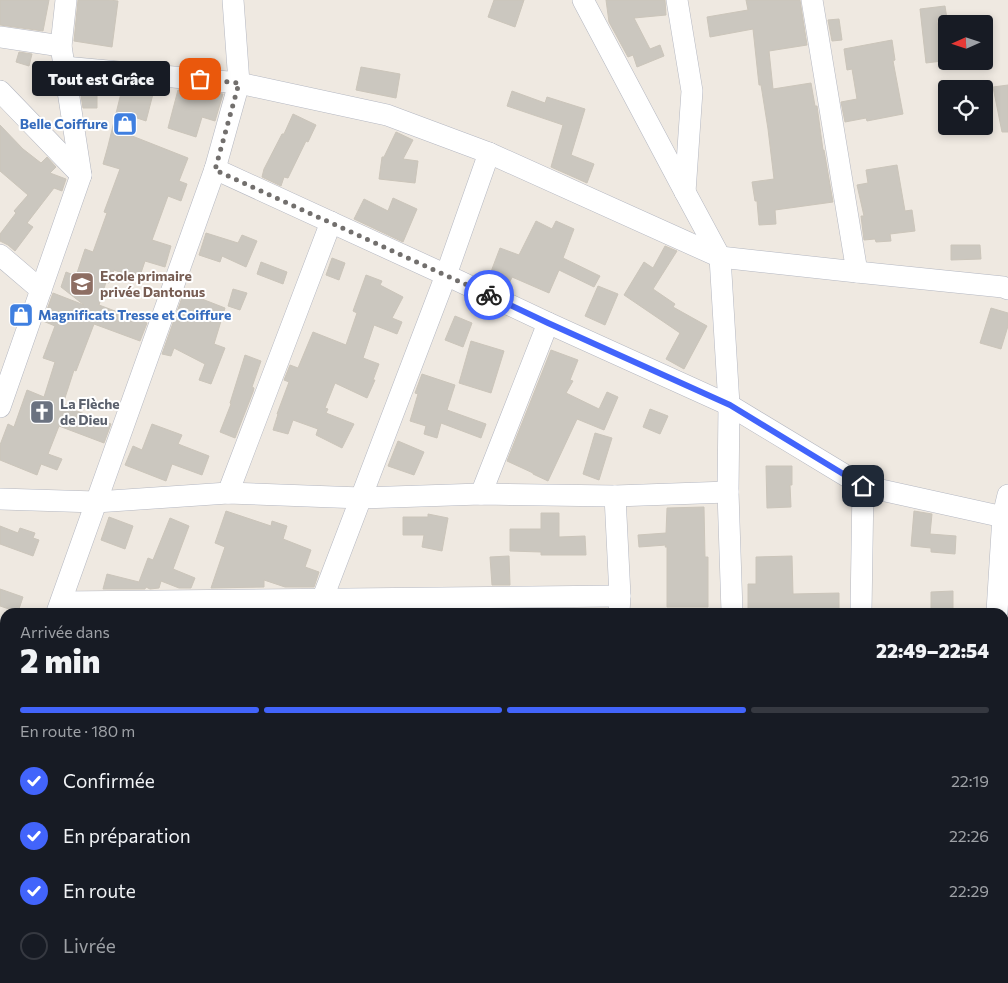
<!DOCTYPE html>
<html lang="fr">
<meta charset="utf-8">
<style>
:root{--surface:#171b24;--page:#242831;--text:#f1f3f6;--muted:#9ea1a6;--line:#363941;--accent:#4264fb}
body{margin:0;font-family:Commissioner,sans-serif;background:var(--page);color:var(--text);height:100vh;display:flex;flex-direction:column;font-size:19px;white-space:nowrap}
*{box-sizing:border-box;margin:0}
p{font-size:16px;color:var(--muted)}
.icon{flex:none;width:28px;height:28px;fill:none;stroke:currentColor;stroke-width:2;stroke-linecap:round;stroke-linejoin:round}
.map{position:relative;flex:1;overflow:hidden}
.sheet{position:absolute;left:0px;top:608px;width:1009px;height:376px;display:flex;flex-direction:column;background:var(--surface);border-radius:15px 15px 0 0;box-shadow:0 2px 8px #0003}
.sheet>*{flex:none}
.needle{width:32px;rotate:267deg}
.tools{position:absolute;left:938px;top:15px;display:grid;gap:10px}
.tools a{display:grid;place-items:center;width:55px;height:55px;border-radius:5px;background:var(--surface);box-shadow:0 2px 8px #0003;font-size:25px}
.pin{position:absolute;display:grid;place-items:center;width:42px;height:42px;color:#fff;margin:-21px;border-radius:10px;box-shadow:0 2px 8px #0006}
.courier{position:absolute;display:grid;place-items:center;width:50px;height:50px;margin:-25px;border:4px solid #4264fb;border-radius:50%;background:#fff;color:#222;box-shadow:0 1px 6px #0007}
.bubble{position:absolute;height:35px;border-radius:5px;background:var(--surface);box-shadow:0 2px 8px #0003;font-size:16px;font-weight:800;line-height:35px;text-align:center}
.overview em{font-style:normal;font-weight:800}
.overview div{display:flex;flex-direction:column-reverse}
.overview{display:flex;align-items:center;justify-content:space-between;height:85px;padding:0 20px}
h1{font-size:32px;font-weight:800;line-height:38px}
.bar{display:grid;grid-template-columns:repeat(4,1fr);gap:8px 5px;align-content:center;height:60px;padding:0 20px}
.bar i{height:6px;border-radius:4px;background:var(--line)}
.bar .selected{background:var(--accent)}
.bar p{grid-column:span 4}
ol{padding:0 20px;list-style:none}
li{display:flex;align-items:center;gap:15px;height:55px}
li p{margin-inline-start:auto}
li .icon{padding:5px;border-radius:50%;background:var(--accent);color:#fff;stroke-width:4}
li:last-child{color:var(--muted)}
li i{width:28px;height:28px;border:2px solid var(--line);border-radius:50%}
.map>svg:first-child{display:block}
.building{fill:#cbc7bf;stroke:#cbc5ba}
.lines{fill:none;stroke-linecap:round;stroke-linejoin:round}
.minor-casing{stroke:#b4b7c1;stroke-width:22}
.minor{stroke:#fff;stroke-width:21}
.done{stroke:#726f6d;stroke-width:5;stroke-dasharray:0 9}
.route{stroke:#4264fb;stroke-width:6}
.labels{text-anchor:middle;stroke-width:4;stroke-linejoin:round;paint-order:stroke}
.shop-label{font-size:14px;font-weight:bold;fill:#366cbe;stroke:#fff;text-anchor:end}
.education-label{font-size:14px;font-weight:bold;fill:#785e54;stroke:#fff;text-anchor:start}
.worship-label{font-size:14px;font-weight:bold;fill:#5b616d;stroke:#fff;text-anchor:start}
</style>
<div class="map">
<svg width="1008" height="983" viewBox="0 0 1008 983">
<rect width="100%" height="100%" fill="#efe9e1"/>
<g class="building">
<polygon points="0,0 49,0 43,31 0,25"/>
<polygon points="78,0 109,0 118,1 112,47 74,41"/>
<polygon points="494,0 524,0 515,27 488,17"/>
<polygon points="606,0 665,0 666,15 634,18 650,49 660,45 664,56 637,67 633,55 628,57 609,22"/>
<polygon points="746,0 800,0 807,45 769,51 773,89 811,83 815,106 817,106 823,150 824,150 833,202 775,210 776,224 759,225 757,201 755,201 752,182 774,179 768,129 761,85 759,85 753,29 710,37 707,17 748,10"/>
<polygon points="945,6 947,19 937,20 942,61 926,63 920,9"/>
<polygon points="839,19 842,40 832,41 828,20"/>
<polygon points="892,40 895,60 893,61 903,114 867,121 866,118 845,122 841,102 857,99 852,69 847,70 844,49"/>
<polygon points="19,52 32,54 29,66 16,62"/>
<polygon points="361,67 400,74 396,98 356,90"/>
<polygon points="79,83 97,83 97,108 83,108"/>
<polygon points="123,85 143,87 154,90 146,121 128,115 122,132 188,158 179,181 187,184 181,201 168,196 152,240 171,246 165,267 145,261 139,279 114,270 109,283 106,282 99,305 147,323 140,341 94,324 76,371 74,370 63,404 66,405 66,407 111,424 104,443 59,426 48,454 62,459 57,470 41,464 37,475 0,460 0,445 8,424 14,427 27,390 44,397 55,362 43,358 55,326 43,321 53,293 84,305 61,287 66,272 76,276 85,249 93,252 107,213 104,212 120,169 103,164 108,146"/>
<polygon points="1008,85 1008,132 1002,132 993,87"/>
<polygon points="178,90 223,94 215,121 202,117 196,137 168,128"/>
<polygon points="512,91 545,103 547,97 585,109 571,155 594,164 587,183 551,167 563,125 507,106"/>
<polygon points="293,114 316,125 308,142 306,141 288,178 284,177 281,186 262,177 264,169 282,134 284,134"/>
<polygon points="0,125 23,149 41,163 47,157 56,167 50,173 66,179 62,191 54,188 27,223 33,227 15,251 8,245 0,241 0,234 16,213 14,211 28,195 0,171"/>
<polygon points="396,132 413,140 403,159 418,161 415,183 379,179 382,157 384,157"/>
<polygon points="897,165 905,211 912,210 915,231 890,234 891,241 876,242 875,239 864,240 861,216 864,216 857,185 868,183 866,170"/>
<polygon points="393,198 417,209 403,242 354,219 364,199 388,211"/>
<polygon points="536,221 552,229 556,221 574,229 563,258 600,276 594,287 559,270 549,293 512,277 509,284 489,277 500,248 519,255"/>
<polygon points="206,233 238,243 242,235 257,241 246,267 222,256 220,262 199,255"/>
<polygon points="951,245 980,245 981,259 951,260"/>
<polygon points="665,246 677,251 653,289 675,304 673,307 707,326 684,369 666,359 680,333 624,295 644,262 653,268"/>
<polygon points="332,258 345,263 339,280 326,275"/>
<polygon points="261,262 287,272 283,284 257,274"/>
<polygon points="366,275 382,281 380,285 403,297 392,318 402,322 397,334 374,325 363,358 379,364 373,380 375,380 367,398 335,383 325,408 328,409 326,413 354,424 342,448 316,435 318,429 293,420 288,434 273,430 278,414 277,414 289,382 284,380 290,365 298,368 313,332 346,345 357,313 353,311"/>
<polygon points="598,286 618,294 605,325 585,316"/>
<polygon points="233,289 247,293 240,310 228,306"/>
<polygon points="184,292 225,308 214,344 225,348 211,384 199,380 205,364 174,348 171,356 162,354"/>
<polygon points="991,308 1008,313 1008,326 1001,349 980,343"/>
<polygon points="455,316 472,323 463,347 445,340"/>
<polygon points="471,341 504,351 491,393 459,383"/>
<polygon points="551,350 578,360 570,380 573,381 566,393 599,409 607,392 618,397 604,430 577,419 548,481 533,474 533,473 507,461"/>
<polygon points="245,355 261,361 252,387 254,388 253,392 235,438 220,432 231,404 230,403"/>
<polygon points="422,374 455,385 447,410 486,424 481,438 441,423 437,438 424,434 426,426 410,421 418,394 415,393"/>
<polygon points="650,409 668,416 660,434 643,427"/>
<polygon points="152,424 182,435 178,444 209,456 202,475 172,464 166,481 125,465 133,446 142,450"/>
<polygon points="595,433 612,438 599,480 583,474"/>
<polygon points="398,441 424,452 414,475 388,466"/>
<polygon points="766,466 792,466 792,485 790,485 791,507 767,508"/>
<polygon points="704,507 705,557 708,557 708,607 667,607 667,547 665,547 666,545 639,547 638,535 666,533 667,508"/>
<polygon points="226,511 271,526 272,521 287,526 283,539 311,550 305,567 319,572 314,587 285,587 264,580 264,587 211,588 225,547 215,543"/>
<polygon points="914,511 932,514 930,534 956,536 955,554 931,552 931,548 911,546"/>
<polygon points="541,513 559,513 559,537 585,536 586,555 541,555 541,552 510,551 510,529 541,529"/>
<polygon points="428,514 448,518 442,551 422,547 424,535 403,535 403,517 428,517"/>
<polygon points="109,517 133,526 125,549 101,540"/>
<polygon points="170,518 189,526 173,569 195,578 191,588 179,588 161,581 159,588 150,589 146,587 145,589 103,589 107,574 139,582 148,558 153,560"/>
<polygon points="0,526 18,533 20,528 35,533 33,538 39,540 33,556 0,544"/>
<polygon points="509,556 510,585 492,585 490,557"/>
<polygon points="792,556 793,594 839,593 839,612 748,612 748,584 756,584 756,557"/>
<polygon points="0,589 23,597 18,612 0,606"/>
<polygon points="953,591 953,611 931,611 931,592"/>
</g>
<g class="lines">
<defs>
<g id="minor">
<polyline points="583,0 685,192 720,257 729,405 728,492 732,612"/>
<polyline points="677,0 692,91 685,192"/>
<polyline points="812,0 857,272"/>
<polyline points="0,37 61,46"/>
<polyline points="64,67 239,83 387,115 489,153 720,257 857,272 1003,287 1008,289"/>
<polyline points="0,91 81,175"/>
<polyline points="215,169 446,275 548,323 729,405 863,486 1008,518"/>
<polyline points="0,255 41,290"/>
<polyline points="0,407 81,175 61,46 66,0"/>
<polyline points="228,493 331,222"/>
<polyline points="481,494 548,323"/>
<polyline points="615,496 620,596 619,612"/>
<polyline points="0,499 96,502 228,493 361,498 481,494 615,496 728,492"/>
<polyline points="61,602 620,596"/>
<polyline points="57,612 215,169 239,83 233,0"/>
<polyline points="318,612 322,600 446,275 489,153"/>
<polyline points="861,612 863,486"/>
<polyline points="997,612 1003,516 1008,495"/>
<polyline points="0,735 5,735"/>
<polyline points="1004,748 1008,748"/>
<polyline points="0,863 5,863"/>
<polyline points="0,976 5,976"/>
<polyline points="769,979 791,983"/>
<polyline points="90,983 90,979"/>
<polyline points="220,983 220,979"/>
<polyline points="353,983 353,979"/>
<polyline points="613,983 613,979"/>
<polyline points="730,983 730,979"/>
<polyline points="854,983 854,979"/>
<polyline points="975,983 1008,980"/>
</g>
</defs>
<use href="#minor" class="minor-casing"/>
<use href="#minor" class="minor"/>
</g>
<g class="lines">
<polyline class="done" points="200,79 239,83 215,170 489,295"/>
<polyline class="route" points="489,295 548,323 730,405 863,486"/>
</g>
<defs>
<symbol id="shop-square" viewBox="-11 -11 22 22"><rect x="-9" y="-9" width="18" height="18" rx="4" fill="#3f7fe0" stroke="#fff"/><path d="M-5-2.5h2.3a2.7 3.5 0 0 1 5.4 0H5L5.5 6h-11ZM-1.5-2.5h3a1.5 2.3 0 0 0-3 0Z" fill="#fff"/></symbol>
<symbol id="school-square" viewBox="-11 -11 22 22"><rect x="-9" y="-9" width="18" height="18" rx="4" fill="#8d6e63" stroke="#fff"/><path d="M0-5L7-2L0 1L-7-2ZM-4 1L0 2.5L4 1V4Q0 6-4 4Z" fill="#fff"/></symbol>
<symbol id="church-square" viewBox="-11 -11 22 22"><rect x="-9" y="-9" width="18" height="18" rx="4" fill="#6b7280" stroke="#fff"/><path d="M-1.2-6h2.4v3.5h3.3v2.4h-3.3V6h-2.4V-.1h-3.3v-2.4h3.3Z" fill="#fff"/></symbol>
</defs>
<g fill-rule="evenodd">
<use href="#shop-square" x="111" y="110" width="28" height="28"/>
<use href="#school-square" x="68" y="270" width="28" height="28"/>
<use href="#shop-square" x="7" y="301" width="28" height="28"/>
<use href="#church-square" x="28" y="398" width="28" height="28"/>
</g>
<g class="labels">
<g class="shop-label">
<text x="108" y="129">Belle Coiffure</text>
<text x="38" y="320" text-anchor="start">Magnificats Tresse et Coiffure</text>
</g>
<g class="education-label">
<text x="100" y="281">Ecole primaire<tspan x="100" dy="16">privée Dantonus</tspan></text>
</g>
<g class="worship-label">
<text x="60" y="409">La Flèche<tspan x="60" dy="16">de Dieu</tspan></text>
</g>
</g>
</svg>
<div class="tools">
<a><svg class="needle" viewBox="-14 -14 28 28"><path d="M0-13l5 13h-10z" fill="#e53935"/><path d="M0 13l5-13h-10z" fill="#9ea1a6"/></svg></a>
<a><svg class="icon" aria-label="locate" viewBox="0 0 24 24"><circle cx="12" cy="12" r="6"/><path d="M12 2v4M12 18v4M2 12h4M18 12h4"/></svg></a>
</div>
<div class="pin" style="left:200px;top:79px;background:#ea580c"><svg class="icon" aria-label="bag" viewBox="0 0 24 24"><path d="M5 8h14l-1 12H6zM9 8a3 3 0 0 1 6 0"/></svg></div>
<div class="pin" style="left:863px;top:486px;background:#1f2937"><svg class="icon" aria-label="home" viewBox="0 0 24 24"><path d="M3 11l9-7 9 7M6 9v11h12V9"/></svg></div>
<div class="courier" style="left:489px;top:295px"><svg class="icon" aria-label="bike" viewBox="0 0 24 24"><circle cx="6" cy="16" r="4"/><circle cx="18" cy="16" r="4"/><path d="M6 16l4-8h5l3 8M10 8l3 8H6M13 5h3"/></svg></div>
<div class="bubble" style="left:32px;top:61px;width:138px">Tout est Grâce</div>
<section class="sheet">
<div class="overview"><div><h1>2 min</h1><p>Arrivée dans</p></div><em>22:49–22:54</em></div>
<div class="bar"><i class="selected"></i><i class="selected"></i><i class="selected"></i><i></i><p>En route · 180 m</p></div>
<ol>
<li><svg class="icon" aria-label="check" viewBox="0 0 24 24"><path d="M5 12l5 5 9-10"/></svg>Confirmée<p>22:19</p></li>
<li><svg class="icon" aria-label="check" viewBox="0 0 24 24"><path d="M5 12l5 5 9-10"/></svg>En préparation<p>22:26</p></li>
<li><svg class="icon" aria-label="check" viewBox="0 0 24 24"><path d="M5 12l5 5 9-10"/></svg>En route<p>22:29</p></li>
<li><i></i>Livrée</li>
</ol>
</section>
</div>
